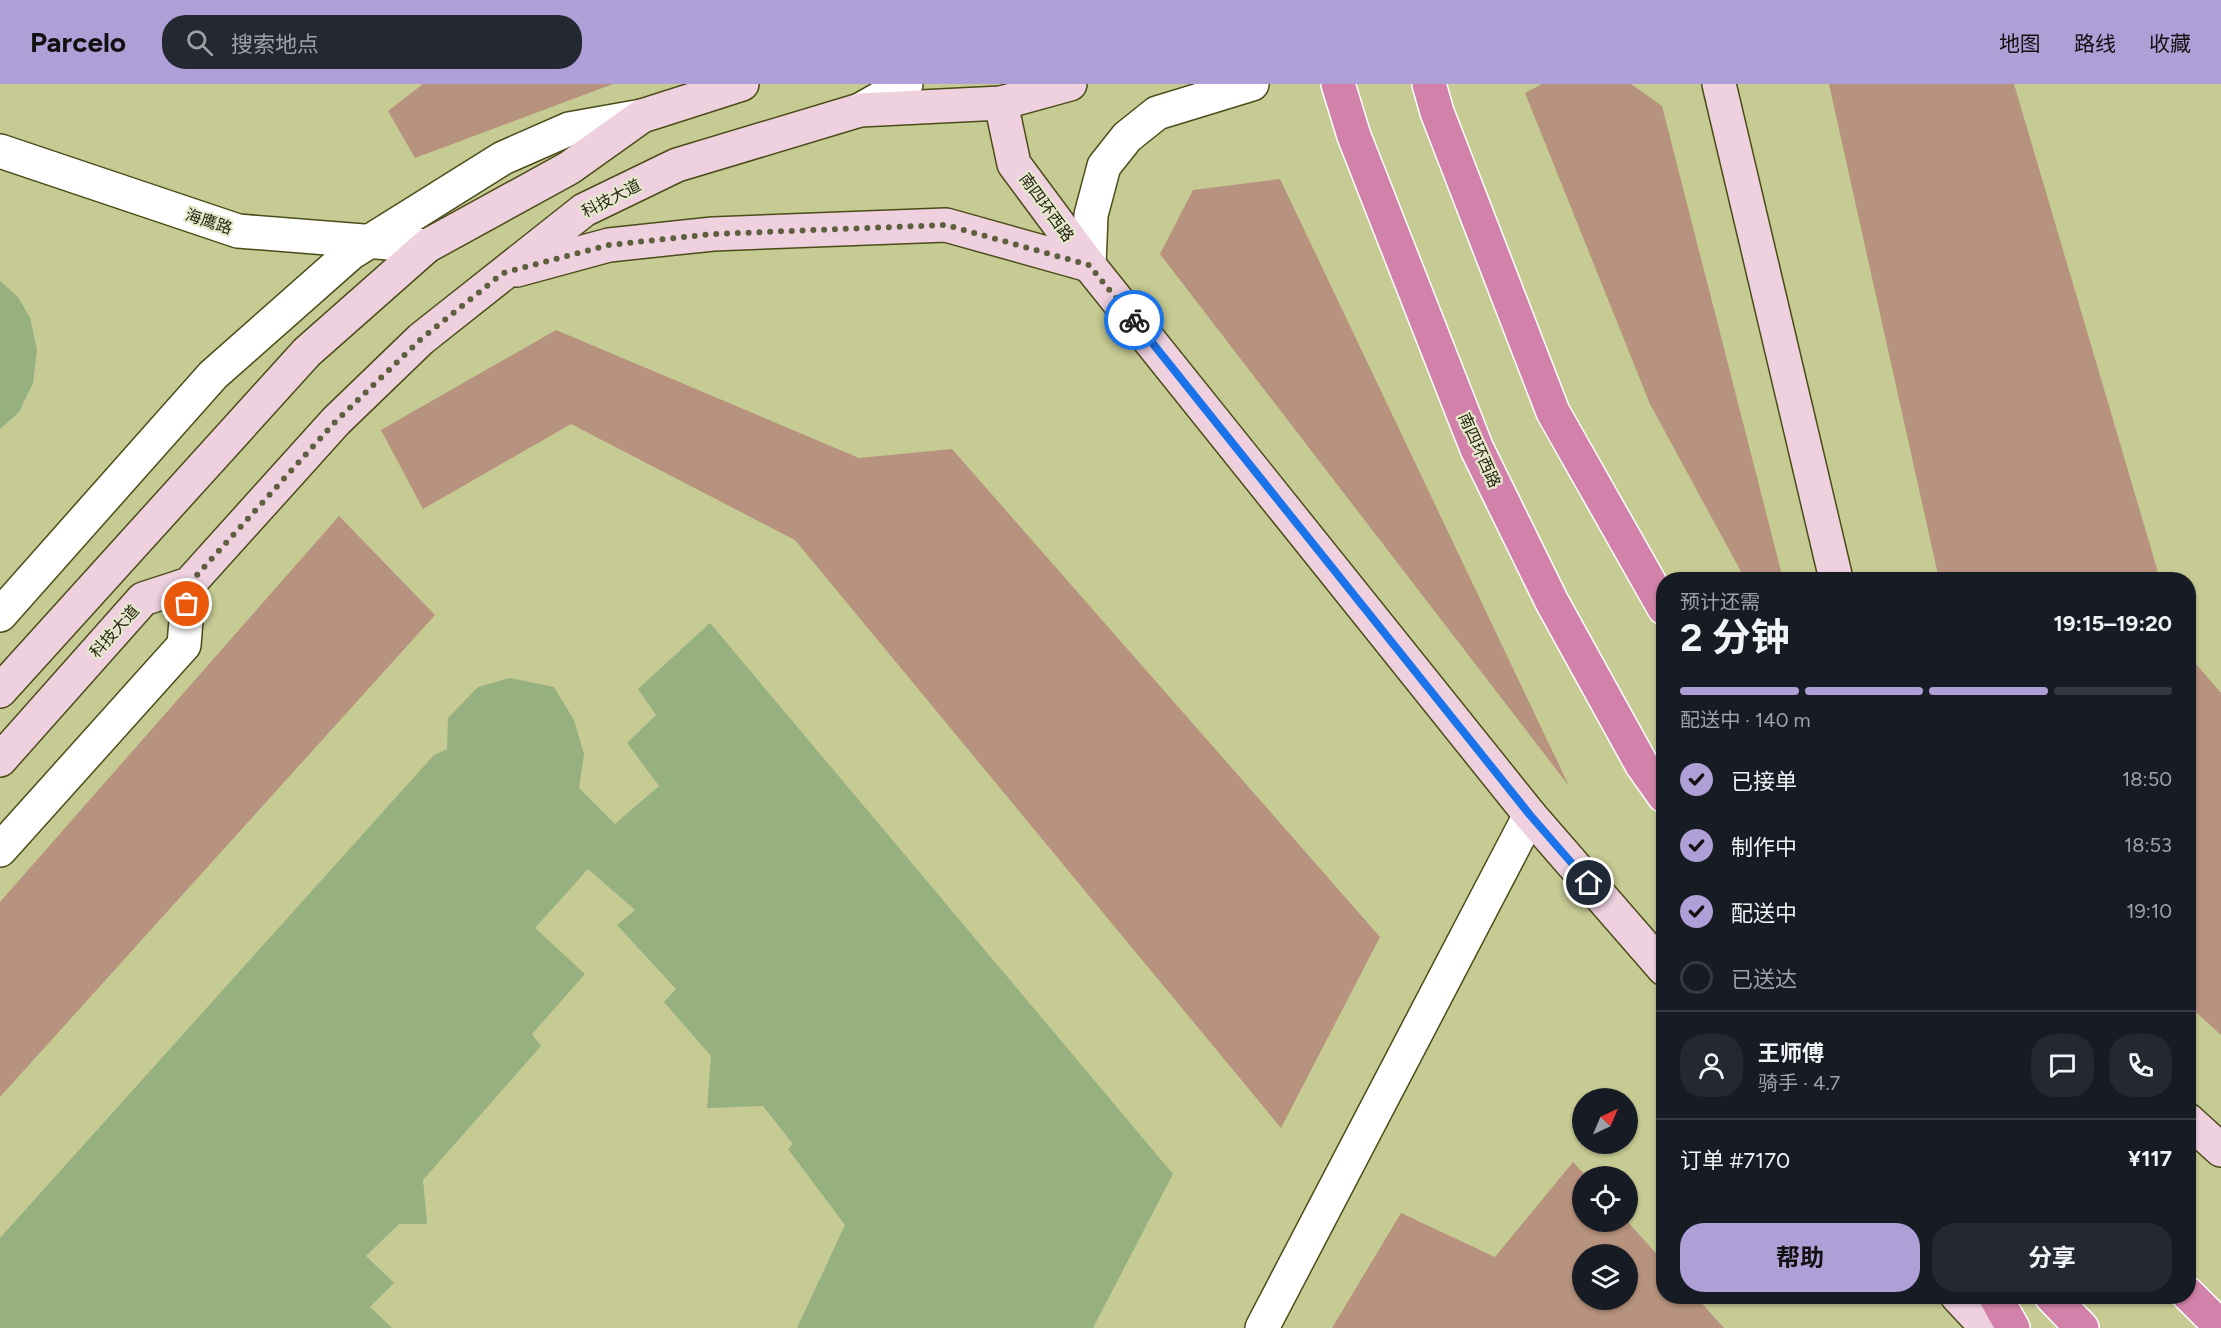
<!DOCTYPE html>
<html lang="zh">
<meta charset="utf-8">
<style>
:root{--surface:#171b24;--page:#242831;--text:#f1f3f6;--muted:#9ea1a6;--line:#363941;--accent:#ae9fd7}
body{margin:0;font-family:Figtree,"Noto Sans SC",sans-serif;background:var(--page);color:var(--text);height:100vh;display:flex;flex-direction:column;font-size:22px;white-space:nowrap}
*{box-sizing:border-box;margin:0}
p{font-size:20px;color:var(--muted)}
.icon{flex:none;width:33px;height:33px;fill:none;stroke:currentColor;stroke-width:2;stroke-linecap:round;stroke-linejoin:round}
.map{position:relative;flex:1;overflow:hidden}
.drawer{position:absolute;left:1656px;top:488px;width:540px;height:732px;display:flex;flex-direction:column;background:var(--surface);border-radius:24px;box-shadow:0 2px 4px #0004}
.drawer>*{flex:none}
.needle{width:39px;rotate:44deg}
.fabs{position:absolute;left:1572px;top:1004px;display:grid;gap:12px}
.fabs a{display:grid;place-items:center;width:66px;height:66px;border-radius:50%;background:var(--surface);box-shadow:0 2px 4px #0004;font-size:30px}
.pin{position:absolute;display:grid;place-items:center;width:51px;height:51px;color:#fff;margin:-26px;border:3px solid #fff;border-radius:50%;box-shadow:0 2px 6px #0007}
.courier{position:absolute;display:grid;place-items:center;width:60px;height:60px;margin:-30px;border:4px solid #1a73e8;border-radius:50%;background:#fff;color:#222;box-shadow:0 2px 8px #0007}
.overview em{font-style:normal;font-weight:700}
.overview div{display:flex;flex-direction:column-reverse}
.overview{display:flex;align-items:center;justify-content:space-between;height:102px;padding:0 24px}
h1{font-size:39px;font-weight:700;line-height:45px}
.bar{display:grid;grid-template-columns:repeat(4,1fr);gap:9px 6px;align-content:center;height:72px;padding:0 24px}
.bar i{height:8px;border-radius:4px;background:var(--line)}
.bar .selected{background:var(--accent)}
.bar p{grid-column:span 4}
.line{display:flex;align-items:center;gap:15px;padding:0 24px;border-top:2px solid var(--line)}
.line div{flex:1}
.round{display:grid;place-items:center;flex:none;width:63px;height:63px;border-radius:24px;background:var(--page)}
ol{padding:0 24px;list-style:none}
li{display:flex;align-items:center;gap:18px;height:66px}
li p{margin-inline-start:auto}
li .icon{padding:6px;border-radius:50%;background:var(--accent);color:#111;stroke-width:4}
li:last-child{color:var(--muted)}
li i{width:33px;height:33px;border:3px solid var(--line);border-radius:50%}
.cta{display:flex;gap:12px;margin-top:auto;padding:12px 24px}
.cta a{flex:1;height:69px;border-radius:24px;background:var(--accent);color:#111;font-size:24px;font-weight:700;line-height:69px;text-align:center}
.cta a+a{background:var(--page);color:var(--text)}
header{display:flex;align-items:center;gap:36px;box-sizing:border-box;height:84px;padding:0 30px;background:var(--accent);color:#111}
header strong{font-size:28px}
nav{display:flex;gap:33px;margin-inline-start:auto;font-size:21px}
.search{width:420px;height:54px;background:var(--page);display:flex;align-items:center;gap:15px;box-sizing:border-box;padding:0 21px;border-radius:24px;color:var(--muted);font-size:22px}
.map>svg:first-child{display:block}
.green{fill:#b7927e;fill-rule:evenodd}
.building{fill:#97b080}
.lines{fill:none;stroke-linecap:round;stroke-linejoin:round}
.minor-casing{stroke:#4b4c18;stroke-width:36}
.tertiary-casing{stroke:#4b4c18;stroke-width:36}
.secondary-casing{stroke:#4b4c18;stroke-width:36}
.trunk-casing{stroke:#fff;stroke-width:36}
.minor{stroke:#fff;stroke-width:33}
.tertiary{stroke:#fff;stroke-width:33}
.secondary{stroke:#eed0df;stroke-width:33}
.trunk{stroke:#d282aa;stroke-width:33}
.done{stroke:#5d5f3e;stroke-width:6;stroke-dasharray:0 10.8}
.route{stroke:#1a73e8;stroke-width:8}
.labels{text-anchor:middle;stroke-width:4.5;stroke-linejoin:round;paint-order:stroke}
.street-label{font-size:16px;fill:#252610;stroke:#e6e8cd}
</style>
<header>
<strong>Parcelo</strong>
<div class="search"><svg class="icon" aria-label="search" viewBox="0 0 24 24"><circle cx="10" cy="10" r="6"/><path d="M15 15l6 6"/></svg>搜索地点</div>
<nav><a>地图</a><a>路线</a><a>收藏</a></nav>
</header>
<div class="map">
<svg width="2221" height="1244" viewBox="0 0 2221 1244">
<rect width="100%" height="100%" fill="#c6ca93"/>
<g class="green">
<polygon points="423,0 613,0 415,74 388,27"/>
<polygon points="1542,0 1631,0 1662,22 1783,495 1745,495 1650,320 1525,9"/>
<polygon points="1829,0 2014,0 2160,495 1939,495"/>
<polygon points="1280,95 1569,702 1160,170 1193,106"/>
<polygon points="556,246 859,374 952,365 1380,853 1281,1044 795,456 571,340 423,425 381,346"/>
<polygon points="339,432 435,531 0,1013 0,818"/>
<polygon points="2188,562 2196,580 2221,609 2221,951 2189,922"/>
<path d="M1573,1078L1586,1092H1582V1137H1627L1663,1177L1664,1212H1695L1724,1244H1332L1401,1129L1495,1173ZM1582,1170H1628V1215H1582Z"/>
</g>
<g class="building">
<polygon points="0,197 18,213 30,234 37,266 33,299 19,328 0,345"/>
<polygon points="710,539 1173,1090 1093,1244 797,1244 845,1141 788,1065 793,1060 763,1022 707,1024 711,972 664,918 676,905 617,841 635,826 588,785 535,844 585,890 532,950 541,962 423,1096 427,1140 399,1140 366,1172 394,1199 370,1223 392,1244 0,1244 0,1154 434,671 447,665 448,634 478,603 510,594 554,603 574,636 584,670 579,704 615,740 659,702 627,659 656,631 638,605"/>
</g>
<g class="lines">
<defs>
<g id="minor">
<polyline points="0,531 213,291 351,169 503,74 569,45 642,32"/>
<polyline points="0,766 184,561 189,500"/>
</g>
<g id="tertiary">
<polyline points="860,26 906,0"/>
<polyline points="0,67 238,147 427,162"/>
<polyline points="1089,181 1091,131 1104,82 1127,53 1157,29 1252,0"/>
<polyline points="1262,1244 1530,731"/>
</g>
<g id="secondary">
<polyline points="1719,0 1836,495"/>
<polyline points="1001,19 1014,80 1089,181 1530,731 1664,885"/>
<polyline points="517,186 609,161 713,150 946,141 1089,181"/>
<polyline points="0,607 307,268 427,162 569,84 642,32 742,0"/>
<polyline points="0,676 143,515 189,500 336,337 421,255 584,126 677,81 860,26 1001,19 1070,0"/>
<polyline points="2188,1036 2221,1066"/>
<polyline points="1957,1212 1987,1244"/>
</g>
<g id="trunk">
<polyline points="1338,0 1354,52 1477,365 1552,518 1642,681 1664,712"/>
<polyline points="1429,0 1437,28 1553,328 1664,524"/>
<polyline points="2188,1210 2221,1243"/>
<polyline points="1995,1212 2013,1244"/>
<polyline points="2051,1212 2082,1244"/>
</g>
</defs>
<use href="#minor" class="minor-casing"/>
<use href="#tertiary" class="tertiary-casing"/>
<use href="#secondary" class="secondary-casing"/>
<use href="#trunk" class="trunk-casing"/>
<use href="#minor" class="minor"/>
<use href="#tertiary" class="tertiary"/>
<use href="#secondary" class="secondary"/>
<use href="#trunk" class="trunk"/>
</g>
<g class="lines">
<polyline class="done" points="187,520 189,500 336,337 421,255 503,189 609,161 713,150 946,141 1089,181 1134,236"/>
<polyline class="route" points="1134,236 1530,731 1589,799"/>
</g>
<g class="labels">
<g class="street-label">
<text transform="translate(611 114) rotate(-27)" y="6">科技大道</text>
<text transform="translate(1047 123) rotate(54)" y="6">南四环西路</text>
<text transform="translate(209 137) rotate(18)" y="6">海鹰路</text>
<text transform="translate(1480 366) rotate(66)" y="6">南四环西路</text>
<text transform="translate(114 547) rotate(-48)" y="6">科技大道</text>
</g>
</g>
</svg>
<div class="fabs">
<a><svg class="needle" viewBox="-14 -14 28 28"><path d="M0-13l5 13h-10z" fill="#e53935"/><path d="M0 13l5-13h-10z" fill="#9ea1a6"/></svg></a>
<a><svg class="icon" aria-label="locate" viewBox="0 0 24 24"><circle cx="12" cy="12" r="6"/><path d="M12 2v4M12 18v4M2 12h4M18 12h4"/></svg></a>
<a><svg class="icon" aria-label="layers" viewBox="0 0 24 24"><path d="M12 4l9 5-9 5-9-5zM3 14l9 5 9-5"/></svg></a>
</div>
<div class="pin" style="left:187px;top:520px;background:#ea580c"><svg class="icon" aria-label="bag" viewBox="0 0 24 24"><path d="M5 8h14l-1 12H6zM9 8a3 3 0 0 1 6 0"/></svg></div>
<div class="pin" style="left:1589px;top:799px;background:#1f2937"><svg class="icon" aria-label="home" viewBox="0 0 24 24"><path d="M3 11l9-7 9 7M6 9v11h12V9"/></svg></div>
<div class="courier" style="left:1134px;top:236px"><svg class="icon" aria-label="bike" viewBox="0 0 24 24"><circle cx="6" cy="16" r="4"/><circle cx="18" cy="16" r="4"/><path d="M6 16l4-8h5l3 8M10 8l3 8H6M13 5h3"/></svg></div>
<section class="drawer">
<div class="overview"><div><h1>2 分钟</h1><p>预计还需</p></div><em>19:15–19:20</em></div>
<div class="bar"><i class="selected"></i><i class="selected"></i><i class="selected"></i><i></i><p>配送中 · 140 m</p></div>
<ol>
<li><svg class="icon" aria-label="check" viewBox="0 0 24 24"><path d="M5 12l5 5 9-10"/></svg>已接单<p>18:50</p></li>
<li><svg class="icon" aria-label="check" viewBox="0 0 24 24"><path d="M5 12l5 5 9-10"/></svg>制作中<p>18:53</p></li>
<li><svg class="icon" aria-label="check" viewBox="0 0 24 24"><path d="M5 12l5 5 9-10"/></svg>配送中<p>19:10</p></li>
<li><i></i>已送达</li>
</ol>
<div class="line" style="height:108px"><a class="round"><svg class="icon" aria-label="person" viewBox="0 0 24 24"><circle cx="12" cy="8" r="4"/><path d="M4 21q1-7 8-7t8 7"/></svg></a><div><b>王师傅</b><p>骑手 · 4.7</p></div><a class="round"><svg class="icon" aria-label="chat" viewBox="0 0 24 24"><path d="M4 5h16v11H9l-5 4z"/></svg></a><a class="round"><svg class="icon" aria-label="phone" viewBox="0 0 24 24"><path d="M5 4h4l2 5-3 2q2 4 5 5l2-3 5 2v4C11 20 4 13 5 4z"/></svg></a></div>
<div class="line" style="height:78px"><div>订单 #7170</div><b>¥117</b></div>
<div class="cta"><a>帮助</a><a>分享</a></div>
</section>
</div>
